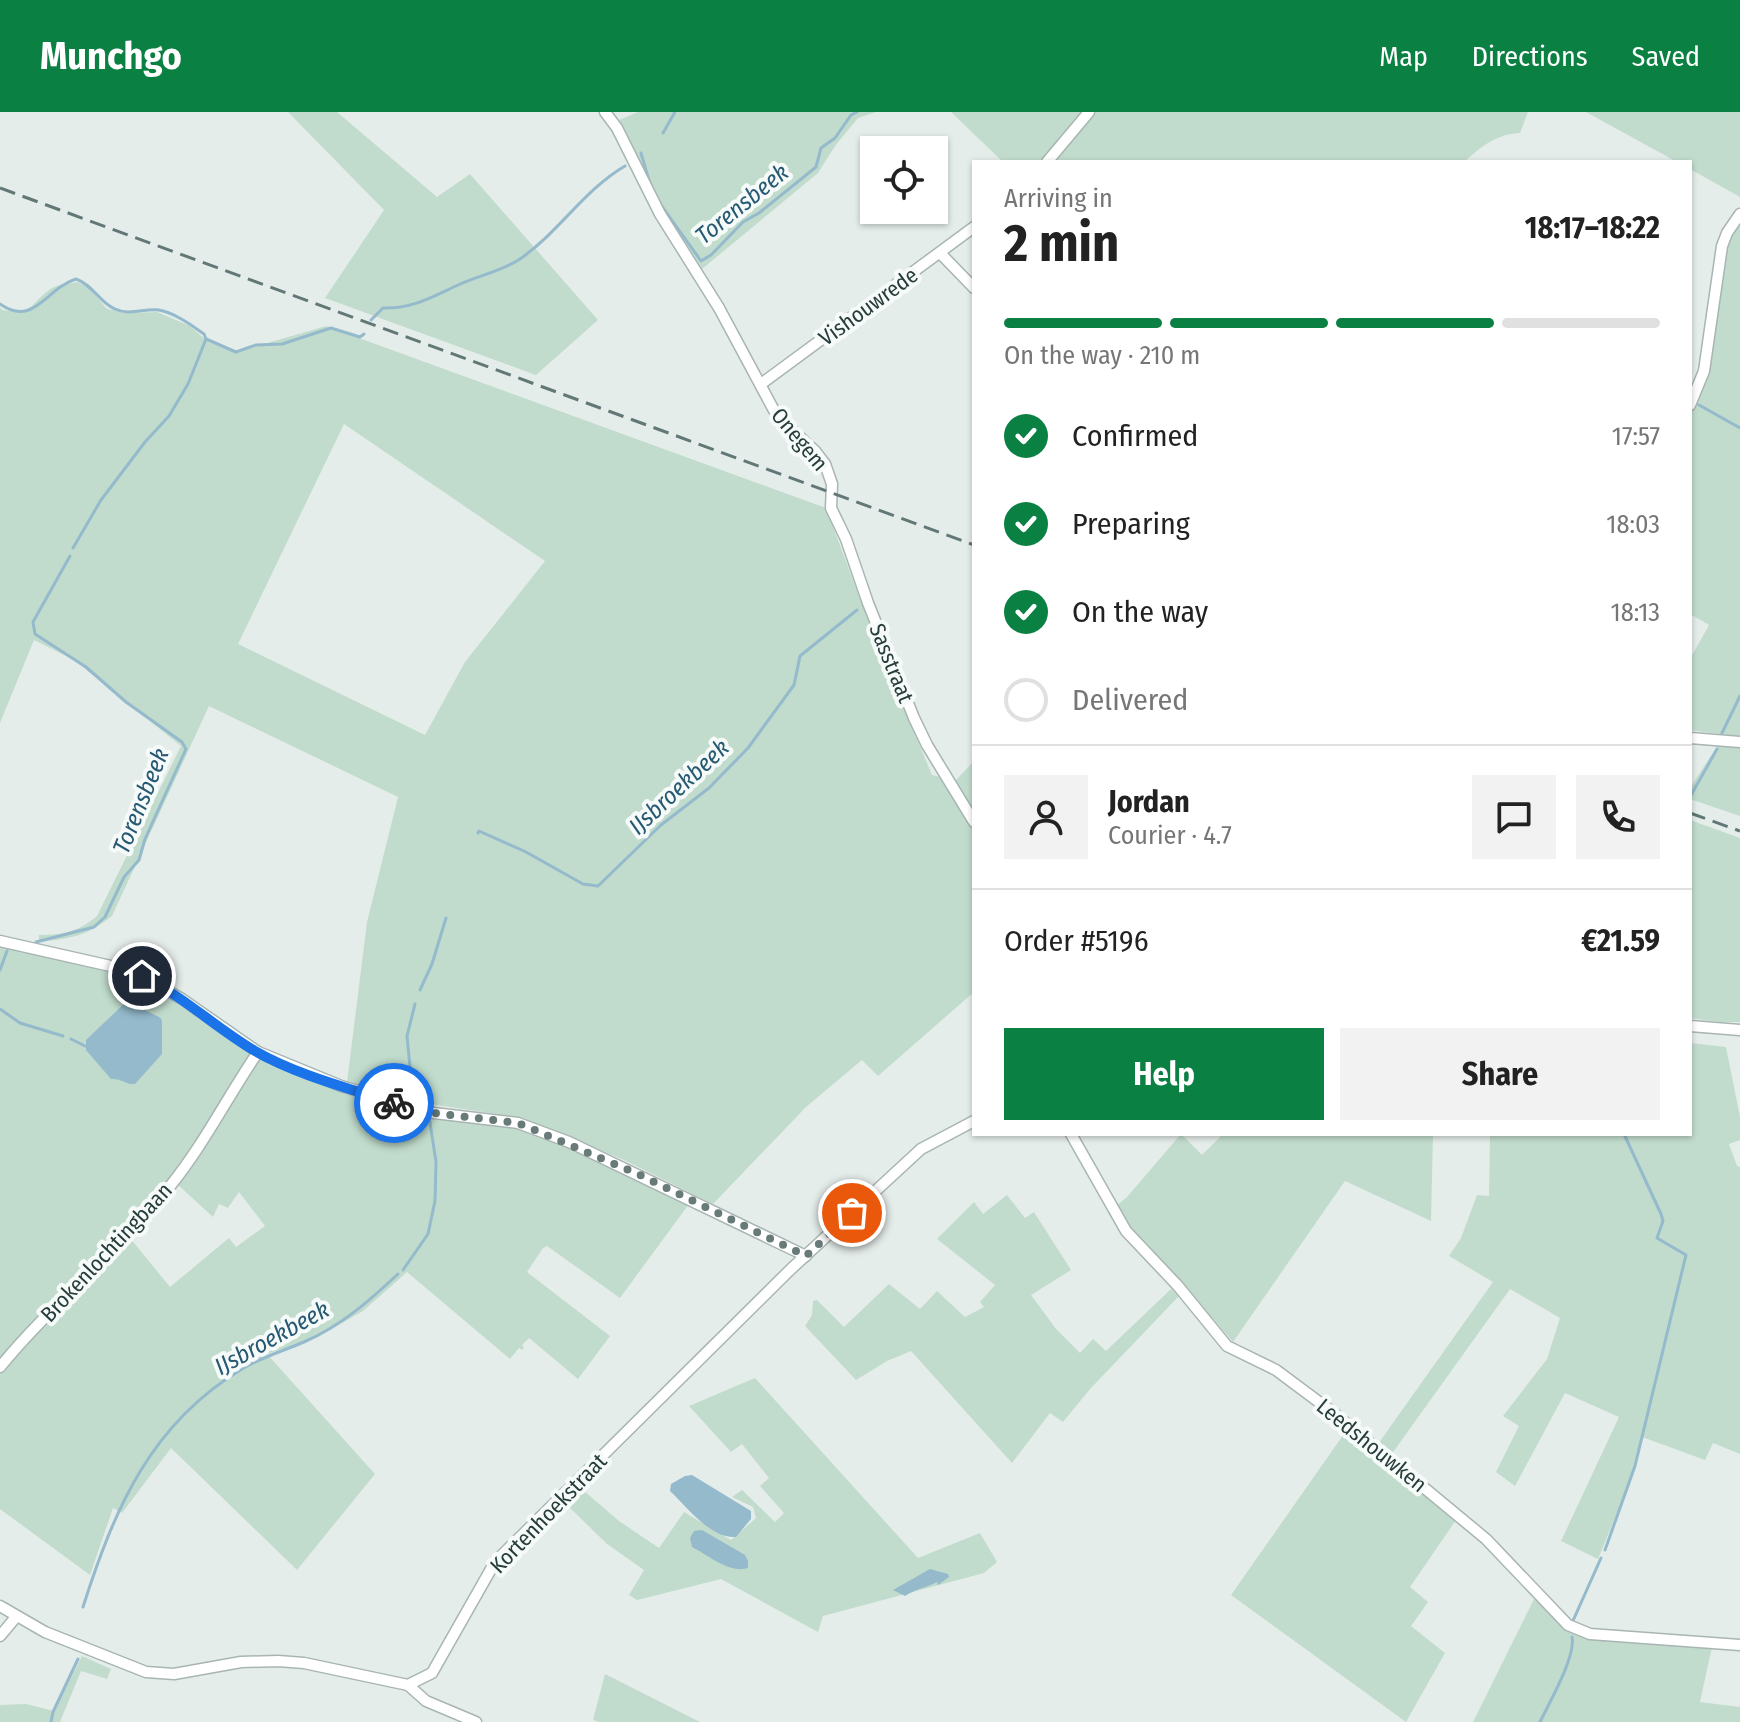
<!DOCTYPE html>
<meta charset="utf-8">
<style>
:root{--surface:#fff;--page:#f2f2f2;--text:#222;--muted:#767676;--line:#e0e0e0;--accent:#0b8043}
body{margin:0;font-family:"Fira Sans Condensed",sans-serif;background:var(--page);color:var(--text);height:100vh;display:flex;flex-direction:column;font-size:30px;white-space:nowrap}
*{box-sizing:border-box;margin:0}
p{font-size:26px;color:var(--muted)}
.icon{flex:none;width:44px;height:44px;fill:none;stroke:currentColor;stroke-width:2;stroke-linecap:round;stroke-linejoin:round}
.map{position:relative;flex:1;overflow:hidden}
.drawer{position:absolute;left:972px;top:48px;width:720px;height:976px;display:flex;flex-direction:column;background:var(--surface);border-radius:0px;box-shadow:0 2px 6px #0004}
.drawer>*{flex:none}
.controls{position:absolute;left:860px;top:24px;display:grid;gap:16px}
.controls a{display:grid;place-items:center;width:88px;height:88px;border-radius:0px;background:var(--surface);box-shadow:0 2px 6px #0004;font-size:40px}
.pin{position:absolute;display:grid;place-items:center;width:68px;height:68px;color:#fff;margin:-34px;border:4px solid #fff;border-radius:50%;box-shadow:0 2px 8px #0007}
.courier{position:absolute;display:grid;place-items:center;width:80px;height:80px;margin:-40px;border:6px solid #1a73e8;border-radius:50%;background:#fff;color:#222;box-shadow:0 2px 10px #0007}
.summary em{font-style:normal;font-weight:700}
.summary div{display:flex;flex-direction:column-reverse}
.summary{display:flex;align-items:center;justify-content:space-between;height:136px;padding:0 32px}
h1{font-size:52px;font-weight:700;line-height:60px}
.bar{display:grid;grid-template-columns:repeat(4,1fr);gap:12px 8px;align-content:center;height:96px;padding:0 32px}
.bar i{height:10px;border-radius:6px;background:var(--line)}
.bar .on{background:var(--accent)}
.bar p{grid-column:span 4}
.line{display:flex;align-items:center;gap:20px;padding:0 32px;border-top:2px solid var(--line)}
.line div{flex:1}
.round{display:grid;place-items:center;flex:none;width:84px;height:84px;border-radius:0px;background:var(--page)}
ol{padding:0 32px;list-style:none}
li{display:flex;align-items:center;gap:24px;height:88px}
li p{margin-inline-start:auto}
li .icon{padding:8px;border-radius:50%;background:var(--accent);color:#fff;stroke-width:4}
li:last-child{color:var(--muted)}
li i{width:44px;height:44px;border:4px solid var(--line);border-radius:50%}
.cta{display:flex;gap:16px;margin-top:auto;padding:16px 32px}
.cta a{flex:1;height:92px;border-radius:0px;background:var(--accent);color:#fff;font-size:32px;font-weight:700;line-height:92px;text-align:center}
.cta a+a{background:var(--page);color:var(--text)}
header{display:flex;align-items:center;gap:48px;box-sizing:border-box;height:112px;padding:0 40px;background:var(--accent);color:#fff}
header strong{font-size:38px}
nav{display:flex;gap:44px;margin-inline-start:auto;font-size:28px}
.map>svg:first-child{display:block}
.green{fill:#c1dccd;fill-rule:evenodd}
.water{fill:#94bacc}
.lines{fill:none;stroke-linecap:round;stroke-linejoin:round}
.stream{stroke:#94bacc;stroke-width:3}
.minor-casing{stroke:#a8b5b3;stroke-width:13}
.minor{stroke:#fff;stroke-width:10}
.rail{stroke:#617876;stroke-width:3;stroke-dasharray:16 8;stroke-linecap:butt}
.done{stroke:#697b79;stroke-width:8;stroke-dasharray:0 14.4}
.route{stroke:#1a73e8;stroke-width:10}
.labels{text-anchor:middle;stroke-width:8;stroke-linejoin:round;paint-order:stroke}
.street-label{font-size:22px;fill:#263d3b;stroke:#f6faf8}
.water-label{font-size:24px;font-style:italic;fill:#265973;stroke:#f6faf8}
</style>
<header>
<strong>Munchgo</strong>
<nav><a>Map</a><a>Directions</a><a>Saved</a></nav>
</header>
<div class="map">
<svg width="1740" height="1610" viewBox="0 0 1740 1610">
<rect width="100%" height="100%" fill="#e5edeb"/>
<g class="green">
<polygon points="288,0 337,0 437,85 470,62 598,208 536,263 325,186 384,98"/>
<polygon points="638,0 876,0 858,6 835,34 818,61 702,157 653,78 619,8"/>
<polygon points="951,0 1086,0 1044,50 1003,50"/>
<path d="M1096,0H1528L1520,21C1496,22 1481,35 1464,50H1051Z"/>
<polygon points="1586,0 1740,0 1740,85 1690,57 1690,50 1677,50"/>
<path d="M1740,111V625L1690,618V547L1709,513L1690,502V302C1716,258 1718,184 1726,133L1730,122Z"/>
<path d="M77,170L88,175L107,197L129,201L157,200L190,214L208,230L237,240L326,214L826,396L877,532L932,663L956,668L974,649V880L878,964L862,948L806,995L713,1092L624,1048L523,1006L410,989L347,970L367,810L398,685L209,594L112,804C85,825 72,826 39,830V823C63,823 78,820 97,804L181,634L74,548L34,528L0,611V195L2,198C37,202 28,192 52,176C59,172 69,172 77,170ZM344,312L545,449L465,550L425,623L238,532Z"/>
<polygon points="1718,633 1740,635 1740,704 1690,687 1690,676"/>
<polygon points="1690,708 1740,726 1740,910 1719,910 1690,906"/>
<polygon points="0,834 18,840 66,848 144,870 253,942 174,1065 123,1123 47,1195 0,1247"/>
<polygon points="1690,931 1726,935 1740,1005 1740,1028 1729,1032 1737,1054 1740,1055 1740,1342 1713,1331 1705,1348 1642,1325 1632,1364 1598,1447 1561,1429 1619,1305 1565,1281 1515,1374 1496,1360 1519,1314 1503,1304 1547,1247 1560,1206 1510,1177 1391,1343 1378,1332 1493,1170 1449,1144 1461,1126 1477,1083 1489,1084 1490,1022 1690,1022"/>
<path d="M259,946C312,970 369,993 426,1004C454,1009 484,1006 511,1013C567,1027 636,1067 689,1092L620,1186L547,1134L543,1136L527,1160L610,1224L578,1267L529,1226L522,1233L524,1236L522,1238L519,1236L510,1247L407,1160L363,1199L316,1226L267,1242L375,1362L297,1458L171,1336L122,1401L113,1396L90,1463L0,1397V1258L130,1126L170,1175L229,1126L236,1135L265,1114L239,1080L228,1096L219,1092L213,1105L177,1072Z"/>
<polygon points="1181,1022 1202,1043 1223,1022 1433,1022 1431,1109 1345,1069 1233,1230 1177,1165 1136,1124 1116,1094 1127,1085"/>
<polygon points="1007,1083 1025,1106 1034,1100 1071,1158 1031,1183 1056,1217 1080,1241 1093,1227 1106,1239 1171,1177 1179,1184 1091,1276 1063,1310 1050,1301 1012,1351 911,1239 887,1249 856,1268 805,1214 812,1203 813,1189 817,1188 844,1215 889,1172 920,1197 937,1179 965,1205 984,1195 980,1190 995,1173 937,1127 974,1090 983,1102"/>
<polygon points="755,1266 918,1446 980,1421 997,1450 984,1461 823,1504 818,1520 721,1467 637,1488 629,1483 644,1458 607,1432 566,1392 583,1378 619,1409 659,1436 684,1400 731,1428 756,1406 753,1395 732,1385 742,1378 775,1410 784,1401 760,1374 769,1366 742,1332 731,1340 689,1294"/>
<polygon points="1346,1319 1456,1408 1410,1475 1428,1490 1411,1514 1445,1541 1406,1610 1231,1483"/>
<polygon points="1534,1487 1572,1522 1712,1535 1700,1590 1740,1595 1740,1610 1473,1610"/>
<polygon points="82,1544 111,1557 107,1567 81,1559 60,1610 0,1610 0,1593 26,1592 54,1599"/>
<polygon points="605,1562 700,1610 599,1610 593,1608"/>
</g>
<g class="water">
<path d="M127,889L161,906L162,910V942L135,972C127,973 121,966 111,967L86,938V928Z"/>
<path d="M692,1363L751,1399V1407L736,1425C711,1427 687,1395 670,1379L671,1372L685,1364Z"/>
<path d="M702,1418L745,1443L748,1449V1456C730,1462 708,1443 692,1435L690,1426L694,1419Z"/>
<path d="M930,1457L948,1462L949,1465L938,1473L937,1470C926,1476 915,1477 905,1484L893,1478Z"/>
</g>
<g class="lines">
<g class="stream">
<polyline points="663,21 675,0"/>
<polyline points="641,41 650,72"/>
<polyline points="661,93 701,149 711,143 743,110 759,101 816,55 821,36 835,26 851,3 857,0"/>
<path d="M0,192C34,216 46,176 76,167C93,173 100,191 115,197C130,204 144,196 159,198C175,201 191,213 204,222L206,227"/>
<path d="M371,208L383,196C412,197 432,185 458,173C477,164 502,159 520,147C559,120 584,78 625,54"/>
<polyline points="1699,293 1740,316"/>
<polyline points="73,436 101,388 145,330 169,304 188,272 206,227 236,240 256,233 282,232 331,216 360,225 364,222"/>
<polyline points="1722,621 1740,584"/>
<polyline points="1690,685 1717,637"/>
<polyline points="478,721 479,719 526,740 583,772 598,774 661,713 709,676 748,636 794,573 800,544 857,498"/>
<polyline points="36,830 94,815 105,805 124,765 139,748 145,727 186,637 182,630 126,590 86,555 35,522 33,510 70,444"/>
<polyline points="0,858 7,839"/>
<polyline points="420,878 432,852 446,806"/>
<polyline points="415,892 407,924 413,986 429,991 430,995"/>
<polyline points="0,897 20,911 63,924"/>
<polyline points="71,927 85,934"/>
<polyline points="403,1158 428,1122 435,1089 436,1050 429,1004"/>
<polyline points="1605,1438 1635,1354 1686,1143 1657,1126 1663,1109 1661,1102 1624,1022"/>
<path d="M83,1495C114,1398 150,1312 242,1257C262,1245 283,1239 304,1230C341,1214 369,1189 398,1162"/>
<polyline points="1572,1511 1601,1446"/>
<polyline points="51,1610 53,1600 78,1547"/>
<path d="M1540,1610C1549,1591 1576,1545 1572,1525"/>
</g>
<defs>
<g id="minor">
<polyline points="605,0 617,16 660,102 719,196 777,304 815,339 825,352 832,372 831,396 846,427 868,491 914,606 927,633 974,710"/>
<polyline points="1047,50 1089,0"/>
<polyline points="940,141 974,176"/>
<polyline points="761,272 974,115"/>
<polyline points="1690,293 1704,259 1722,134 1727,121 1740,102"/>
<polyline points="1690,626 1740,630"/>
<polyline points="0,829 115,855 142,864 182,887 258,940 341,974 434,1001 518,1011 569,1030 806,1144"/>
<polyline points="1690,914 1740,918"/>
<polyline points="1071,1022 1126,1119 1178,1174 1227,1234 1276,1258 1335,1302 1486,1427 1568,1513 1590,1522 1740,1533"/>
<path d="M0,1255C53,1190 120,1139 171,1073C204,1032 228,984 258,940"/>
<polyline points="0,1494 45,1520 146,1560 174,1562 241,1550 278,1549 304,1551 408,1573 432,1561 495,1450 791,1157 921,1037 974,1009"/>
<polyline points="0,1524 16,1505"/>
<polyline points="408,1573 426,1589 476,1610"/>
</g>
</defs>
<use href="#minor" class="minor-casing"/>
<use href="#minor" class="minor"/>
<g class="rail">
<polyline points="0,76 974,433"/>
<polyline points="1690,701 1740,719"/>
</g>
</g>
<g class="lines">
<polyline class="done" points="394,991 434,1001 518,1011 638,1062 806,1144 852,1101"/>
<path class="route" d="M142,864C183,884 216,916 255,939C297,963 348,976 394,991"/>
</g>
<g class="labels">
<g class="street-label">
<text transform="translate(868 194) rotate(-36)" y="8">Vishouwrede</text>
<text transform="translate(800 327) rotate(50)" y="8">Onegem</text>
<text transform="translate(892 551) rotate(68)" y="8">Sasstraat</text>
<text transform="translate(106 1140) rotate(-47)" y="8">Brokenlochtingbaan</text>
<text transform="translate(1372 1333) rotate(39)" y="8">Leedshouwken</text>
<text transform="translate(548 1401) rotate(-46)" y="8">Kortenhoekstraat</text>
</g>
<g class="water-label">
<text transform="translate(742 92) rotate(-39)" y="8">Torensbeek</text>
<text transform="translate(679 675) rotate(-43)" y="8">IJsbroekbeek</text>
<text transform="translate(141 689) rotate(-68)" y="8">Torensbeek</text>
<text transform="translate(272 1226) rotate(-29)" y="8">IJsbroekbeek</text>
</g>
</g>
</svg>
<div class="controls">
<a><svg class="icon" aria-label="locate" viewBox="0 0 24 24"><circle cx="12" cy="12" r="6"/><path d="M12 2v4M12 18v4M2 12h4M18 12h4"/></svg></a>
</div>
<div class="pin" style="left:852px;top:1101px;background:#ea580c"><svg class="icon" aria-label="bag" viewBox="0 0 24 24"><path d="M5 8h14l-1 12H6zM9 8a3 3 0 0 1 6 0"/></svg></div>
<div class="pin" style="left:142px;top:864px;background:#1f2937"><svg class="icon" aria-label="home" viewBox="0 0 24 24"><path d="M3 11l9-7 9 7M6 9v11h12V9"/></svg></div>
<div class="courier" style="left:394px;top:991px"><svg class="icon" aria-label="bike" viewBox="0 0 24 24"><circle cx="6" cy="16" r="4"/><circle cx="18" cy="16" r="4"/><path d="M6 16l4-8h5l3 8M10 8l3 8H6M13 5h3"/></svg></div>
<section class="drawer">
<div class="summary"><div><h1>2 min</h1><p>Arriving in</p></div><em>18:17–18:22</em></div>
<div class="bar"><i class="on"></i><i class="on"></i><i class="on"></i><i></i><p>On the way · 210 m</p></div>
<ol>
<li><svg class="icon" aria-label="check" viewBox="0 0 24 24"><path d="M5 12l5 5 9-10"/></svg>Confirmed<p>17:57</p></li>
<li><svg class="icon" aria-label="check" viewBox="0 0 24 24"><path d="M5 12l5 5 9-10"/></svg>Preparing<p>18:03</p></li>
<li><svg class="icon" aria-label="check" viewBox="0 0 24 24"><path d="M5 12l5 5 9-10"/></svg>On the way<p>18:13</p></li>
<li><i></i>Delivered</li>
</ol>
<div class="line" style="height:144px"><a class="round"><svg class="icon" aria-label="person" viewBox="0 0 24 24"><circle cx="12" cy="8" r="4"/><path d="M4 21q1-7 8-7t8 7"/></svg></a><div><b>Jordan</b><p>Courier · 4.7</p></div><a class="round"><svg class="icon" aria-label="chat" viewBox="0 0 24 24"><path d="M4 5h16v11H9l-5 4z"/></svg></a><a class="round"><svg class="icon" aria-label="phone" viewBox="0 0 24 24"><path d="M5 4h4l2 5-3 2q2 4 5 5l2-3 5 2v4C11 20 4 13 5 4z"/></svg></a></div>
<div class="line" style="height:104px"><div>Order #5196</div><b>€21.59</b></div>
<div class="cta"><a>Help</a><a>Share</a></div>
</section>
</div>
